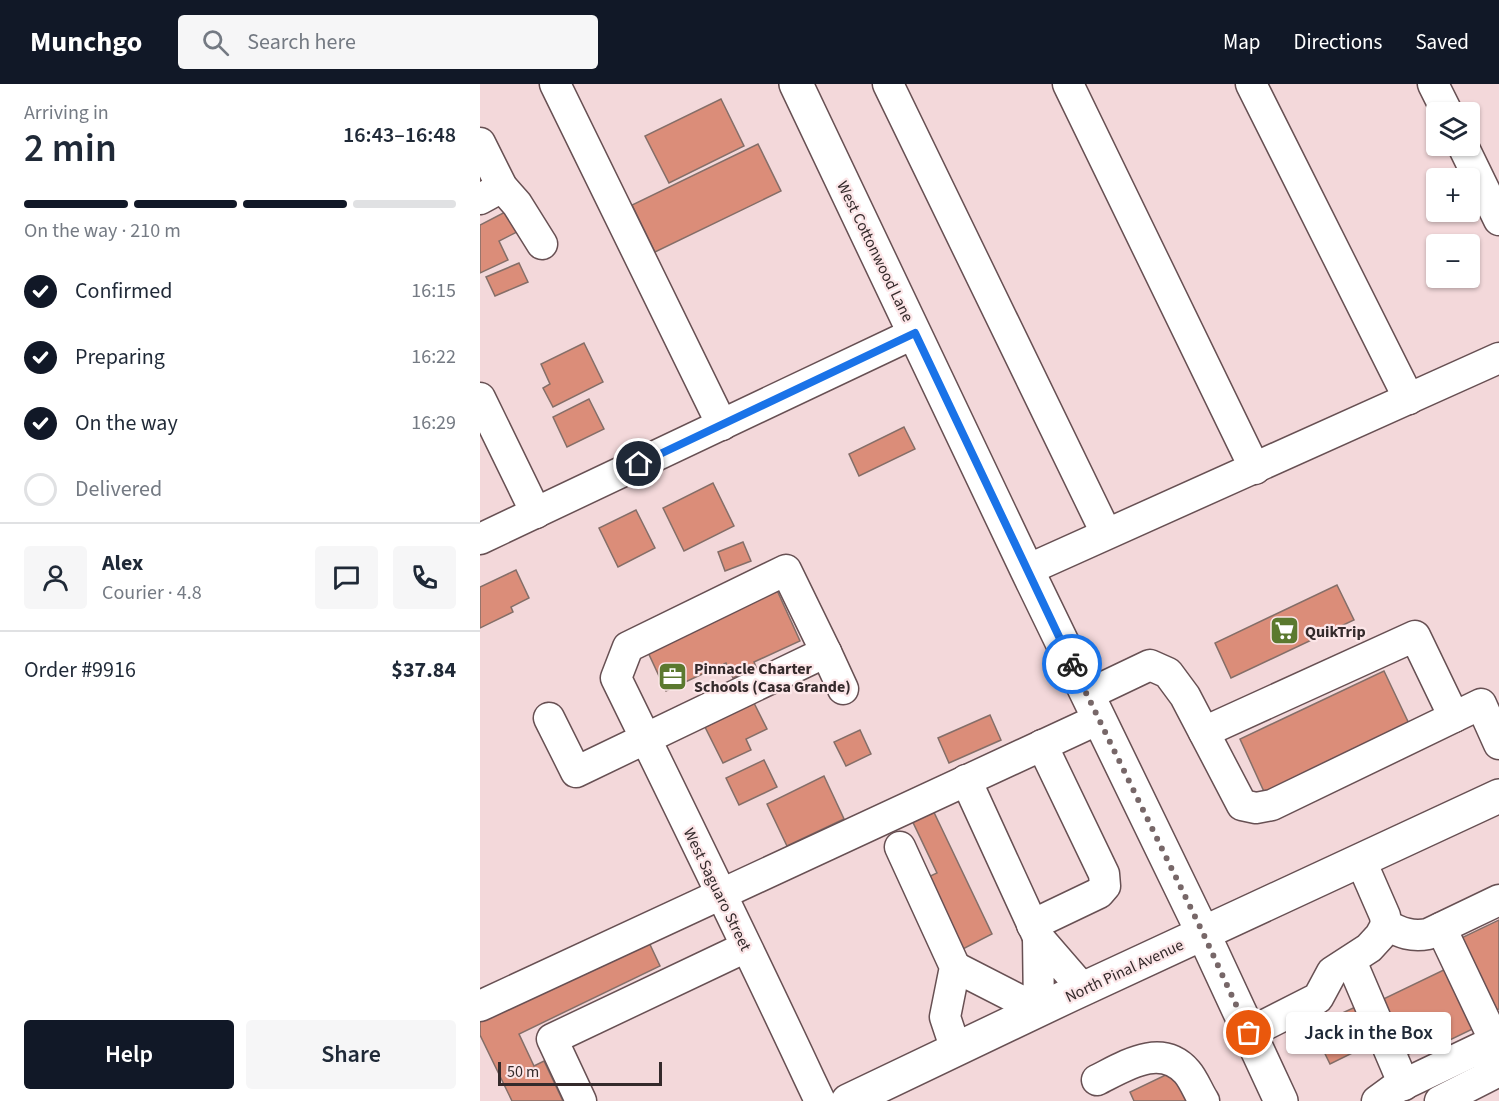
<!DOCTYPE html>
<meta charset="utf-8">
<style>
:root{--surface:#fff;--page:#f6f6f7;--text:#1f2937;--muted:#747a83;--line:#e0e1e3;--accent:#111827}
body{margin:0;font-family:"Source Sans 3",sans-serif;background:var(--page);color:var(--text);height:100vh;display:flex;flex-direction:column;font-size:22px;white-space:nowrap}
*{box-sizing:border-box;margin:0}
p{font-size:20px;color:var(--muted)}
.icon{flex:none;width:33px;height:33px;fill:none;stroke:currentColor;stroke-width:2;stroke-linecap:round;stroke-linejoin:round}
.map{position:relative;flex:1;overflow:hidden}
.side{display:flex;flex-direction:column;background:var(--surface);width:480px}
.side>*{flex:none}
.buttons{position:absolute;left:946px;top:18px;display:grid;gap:12px}
.buttons a{display:grid;place-items:center;width:54px;height:54px;border-radius:6px;background:var(--surface);box-shadow:0 2px 4px #0004;font-size:30px}
.scale{position:absolute;left:18px;bottom:15px;width:164px;box-sizing:border-box;padding-left:6px;border:3px solid #342a2b;border-top:0;font-size:16px;line-height:21px;white-space:nowrap;color:#342a2b;-webkit-text-stroke:4px #fce6e8;paint-order:stroke}
.pin{position:absolute;display:grid;place-items:center;width:51px;height:51px;color:#fff;margin:-26px;border:3px solid #fff;border-radius:50%;box-shadow:0 2px 6px #0007}
.courier{position:absolute;display:grid;place-items:center;width:60px;height:60px;margin:-30px;border:4px solid #1a73e8;border-radius:50%;background:#fff;color:#222;box-shadow:0 2px 8px #0007}
.bubble{position:absolute;height:42px;border-radius:6px;background:var(--surface);box-shadow:0 2px 4px #0004;font-size:20px;font-weight:600;line-height:42px;text-align:center}
.head em{font-style:normal;font-weight:600}
.head div{display:flex;flex-direction:column-reverse}
.head{display:flex;align-items:center;justify-content:space-between;height:102px;padding:0 24px}
h1{font-size:39px;font-weight:600;line-height:45px}
.bar{display:grid;grid-template-columns:repeat(4,1fr);gap:9px 6px;align-content:center;height:72px;padding:0 24px}
.bar i{height:8px;border-radius:4px;background:var(--line)}
.bar .on{background:var(--accent)}
.bar p{grid-column:span 4}
.line{display:flex;align-items:center;gap:15px;padding:0 24px;border-top:2px solid var(--line)}
.line div{flex:1}
.round{display:grid;place-items:center;flex:none;width:63px;height:63px;border-radius:6px;background:var(--page)}
ol{padding:0 24px;list-style:none}
li{display:flex;align-items:center;gap:18px;height:66px}
li p{margin-inline-start:auto}
li .icon{padding:6px;border-radius:50%;background:var(--accent);color:#fff;stroke-width:4}
li:last-child{color:var(--muted)}
li i{width:33px;height:33px;border:3px solid var(--line);border-radius:50%}
.button{display:flex;gap:12px;margin-top:auto;padding:12px 24px}
.button a{flex:1;height:69px;border-radius:6px;background:var(--accent);color:#fff;font-size:24px;font-weight:600;line-height:69px;text-align:center}
.button a+a{background:var(--page);color:var(--text)}
header{display:flex;align-items:center;gap:36px;box-sizing:border-box;height:84px;padding:0 30px;background:var(--accent);color:#fff}
header strong{font-size:28px}
nav{display:flex;gap:33px;margin-inline-start:auto;font-size:21px}
.search{width:420px;height:54px;background:var(--page);display:flex;align-items:center;gap:15px;box-sizing:border-box;padding:0 21px;border-radius:6px;color:var(--muted);font-size:22px}
main{display:flex;flex:1;min-height:0}
.map>svg:first-child{display:block}
.building{fill:#db8d79;stroke:#846e68;stroke-width:1.5}
.lines{fill:none;stroke-linecap:round;stroke-linejoin:round}
.minor-casing{stroke:#675053;stroke-width:33}
.major-casing{stroke:#675053;stroke-width:36}
.minor{stroke:#fff;stroke-width:30}
.major{stroke:#fff;stroke-width:33}
.done{stroke:#776768;stroke-width:6;stroke-dasharray:0 10.8}
.route{stroke:#1a73e8;stroke-width:8}
.labels{text-anchor:middle;stroke-width:4.5;stroke-linejoin:round;paint-order:stroke}
.street-label{font-size:16px;fill:#342a2b;stroke:#fce6e8}
.poi-label{font-size:16px;font-weight:bold;fill:#342a2b;stroke:#fce6e8;text-anchor:start}
</style>
<header>
<strong>Munchgo</strong>
<div class="search"><svg class="icon" aria-label="search" viewBox="0 0 24 24"><circle cx="10" cy="10" r="6"/><path d="M15 15l6 6"/></svg>Search here</div>
<nav><a>Map</a><a>Directions</a><a>Saved</a></nav>
</header>
<main>
<section class="side">
<div class="head"><div><h1>2 min</h1><p>Arriving in</p></div><em>16:43–16:48</em></div>
<div class="bar"><i class="on"></i><i class="on"></i><i class="on"></i><i></i><p>On the way · 210 m</p></div>
<ol>
<li><svg class="icon" aria-label="check" viewBox="0 0 24 24"><path d="M5 12l5 5 9-10"/></svg>Confirmed<p>16:15</p></li>
<li><svg class="icon" aria-label="check" viewBox="0 0 24 24"><path d="M5 12l5 5 9-10"/></svg>Preparing<p>16:22</p></li>
<li><svg class="icon" aria-label="check" viewBox="0 0 24 24"><path d="M5 12l5 5 9-10"/></svg>On the way<p>16:29</p></li>
<li><i></i>Delivered</li>
</ol>
<div class="line" style="height:108px"><a class="round"><svg class="icon" aria-label="person" viewBox="0 0 24 24"><circle cx="12" cy="8" r="4"/><path d="M4 21q1-7 8-7t8 7"/></svg></a><div><b>Alex</b><p>Courier · 4.8</p></div><a class="round"><svg class="icon" aria-label="chat" viewBox="0 0 24 24"><path d="M4 5h16v11H9l-5 4z"/></svg></a><a class="round"><svg class="icon" aria-label="phone" viewBox="0 0 24 24"><path d="M5 4h4l2 5-3 2q2 4 5 5l2-3 5 2v4C11 20 4 13 5 4z"/></svg></a></div>
<div class="line" style="height:78px"><div>Order #9916</div><b>$37.84</b></div>
<div class="button"><a>Help</a><a>Share</a></div>
</section>
<div class="map">
<svg width="1019" height="1017" viewBox="0 0 1019 1017">
<rect width="100%" height="100%" fill="#f3d8da"/>
<g class="building">
<polygon points="241,15 264,62 189,99 165,52"/>
<polygon points="278,60 301,107 175,168 152,121"/>
<polygon points="29,126 39,147 19,157 28,176 0,189 0,141"/>
<polygon points="39,179 48,198 15,212 6,193"/>
<polygon points="104,259 123,298 73,323 63,304 70,300 61,280"/>
<polygon points="109,315 124,345 87,363 73,333"/>
<polygon points="424,343 435,365 379,392 369,370"/>
<polygon points="233,399 254,442 204,467 183,424"/>
<polygon points="156,426 175,464 138,483 119,444"/>
<polygon points="263,458 271,477 245,487 238,468"/>
<polygon points="36,486 49,514 31,523 33,528 0,544 0,503"/>
<polygon points="857,501 874,536 751,594 735,559"/>
<polygon points="296,504 320,557 274,578 276,583 253,594 246,579 186,607 166,564"/>
<polygon points="904,587 931,644 786,712 760,655"/>
<polygon points="274,619 287,645 266,655 271,666 243,679 225,643"/>
<polygon points="510,631 521,656 469,679 458,654"/>
<polygon points="380,646 391,670 366,682 354,658"/>
<polygon points="284,676 297,703 259,721 246,694"/>
<polygon points="344,692 364,735 307,762 287,720"/>
<polygon points="450,720 512,850 479,867 444,795 457,789 429,730"/>
<polygon points="1019,836 1019,925 1009,930 975,857"/>
<polygon points="166,852 180,882 39,950 54,982 64,977 83,1017 32,1017 0,951 0,932"/>
<polygon points="972,882 1001,941 949,966 947,961 921,974 895,919"/>
<polygon points="884,919 901,955 850,980 832,943"/>
<polygon points="696,986 710,1017 654,1017 650,1008"/>
</g>
<g class="lines">
<defs>
<g id="minor">
<polyline points="75,0 242,341"/>
<polyline points="408,0 626,449"/>
<polyline points="588,0 775,385"/>
<polyline points="771,0 929,315"/>
<polyline points="953,0 967,28"/>
<polyline points="0,59 22,103 37,120 62,160"/>
<polyline points="983,62 1019,136"/>
<polyline points="0,115 22,103"/>
<polyline points="0,314 56,429"/>
<polyline points="0,455 435,249"/>
<polyline points="547,486 1019,274"/>
<polyline points="346,568 363,605"/>
<polyline points="607,611 670,581 688,589 705,612 762,721 776,724 792,721 1001,620 1019,660"/>
<path d="M69,634L96,688L346,568L306,486L148,563L136,594C201,727 267,861 330,996L340,1017"/>
<polyline points="724,648 935,552 974,633"/>
<polyline points="486,696 558,853"/>
<polyline points="420,763 475,883 465,933 476,966"/>
<polyline points="552,841 619,809 625,802 624,790 562,661"/>
<path d="M906,841C921,849 932,853 948,850L1019,816"/>
<polyline points="961,844 1019,966"/>
<polyline points="871,877 924,1001"/>
<polyline points="475,883 559,926 558,853 603,905"/>
<polyline points="0,922 619,635"/>
<polyline points="769,949 838,914 852,888 889,864 900,852 906,841 905,832 881,777"/>
<path d="M617,996C645,982 681,958 707,988C714,996 718,1008 724,1017"/>
<polyline points="101,1017 72,955 266,863"/>
<polyline points="897,1017 912,1006 1019,955"/>
<polyline points="960,1017 1015,989 1002,964"/>
</g>
<g id="major">
<polyline points="316,0 547,486 723,849 801,1017"/>
<polyline points="368,1017 590,911 1019,712"/>
</g>
</defs>
<use href="#minor" class="minor-casing"/>
<use href="#major" class="major-casing"/>
<use href="#minor" class="minor"/>
<use href="#major" class="major"/>
</g>
<g class="lines">
<polyline class="done" points="592,580 723,849 769,949"/>
<polyline class="route" points="159,380 435,249 592,580"/>
</g>
<defs>
<symbol id="supermarket-square" viewBox="-11 -11 22 22"><rect x="-9" y="-9" width="18" height="18" rx="4" fill="#5b792f" stroke="#fce6e8"/><path d="M-6-5.5h2.5l.6 2H6L4.5 2H-2.5L-4.4-4H-6ZM-1.5 3.2a1.3 1.3 0 1 0 .1 0ZM3 3.2a1.3 1.3 0 1 0 .1 0Z" fill="#fff"/></symbol>
<symbol id="office-square" viewBox="-11 -11 22 22"><rect x="-9" y="-9" width="18" height="18" rx="4" fill="#5b792f" stroke="#fce6e8"/><path d="M-6-3h4V-5.5h4V-3h4V5H-6ZM-1-4.5V-3h2v-1.5ZM-6 0V1H6V0Z" fill="#fff"/></symbol>
</defs>
<g fill-rule="evenodd">
<use href="#supermarket-square" x="788" y="530" width="33" height="33"/>
<use href="#office-square" x="176" y="576" width="33" height="33"/>
</g>
<g class="labels">
<g class="street-label">
<text transform="translate(396 167) rotate(64)" y="6">West Cottonwood Lane</text>
<text transform="translate(238 805) rotate(64)" y="6">West Saguaro Street</text>
<text transform="translate(644 886) rotate(-25)" y="6">North Pinal Avenue</text>
</g>
<g class="poi-label">
<text x="825" y="553">QuikTrip</text>
<text x="214" y="590">Pinnacle Charter<tspan x="214" dy="18">Schools (Casa Grande)</tspan></text>
</g>
</g>
</svg>
<div class="buttons">
<a><svg class="icon" aria-label="layers" viewBox="0 0 24 24"><path d="M12 4l9 5-9 5-9-5zM3 14l9 5 9-5"/></svg></a>
<a>+</a>
<a>−</a>
</div>
<div class="scale">50 m</div>
<div class="pin" style="left:769px;top:949px;background:#ea580c"><svg class="icon" aria-label="bag" viewBox="0 0 24 24"><path d="M5 8h14l-1 12H6zM9 8a3 3 0 0 1 6 0"/></svg></div>
<div class="pin" style="left:159px;top:380px;background:#1f2937"><svg class="icon" aria-label="home" viewBox="0 0 24 24"><path d="M3 11l9-7 9 7M6 9v11h12V9"/></svg></div>
<div class="courier" style="left:592px;top:580px"><svg class="icon" aria-label="bike" viewBox="0 0 24 24"><circle cx="6" cy="16" r="4"/><circle cx="18" cy="16" r="4"/><path d="M6 16l4-8h5l3 8M10 8l3 8H6M13 5h3"/></svg></div>
<div class="bubble" style="left:806px;top:928px;width:165px">Jack in the Box</div>
</div>
</main>
